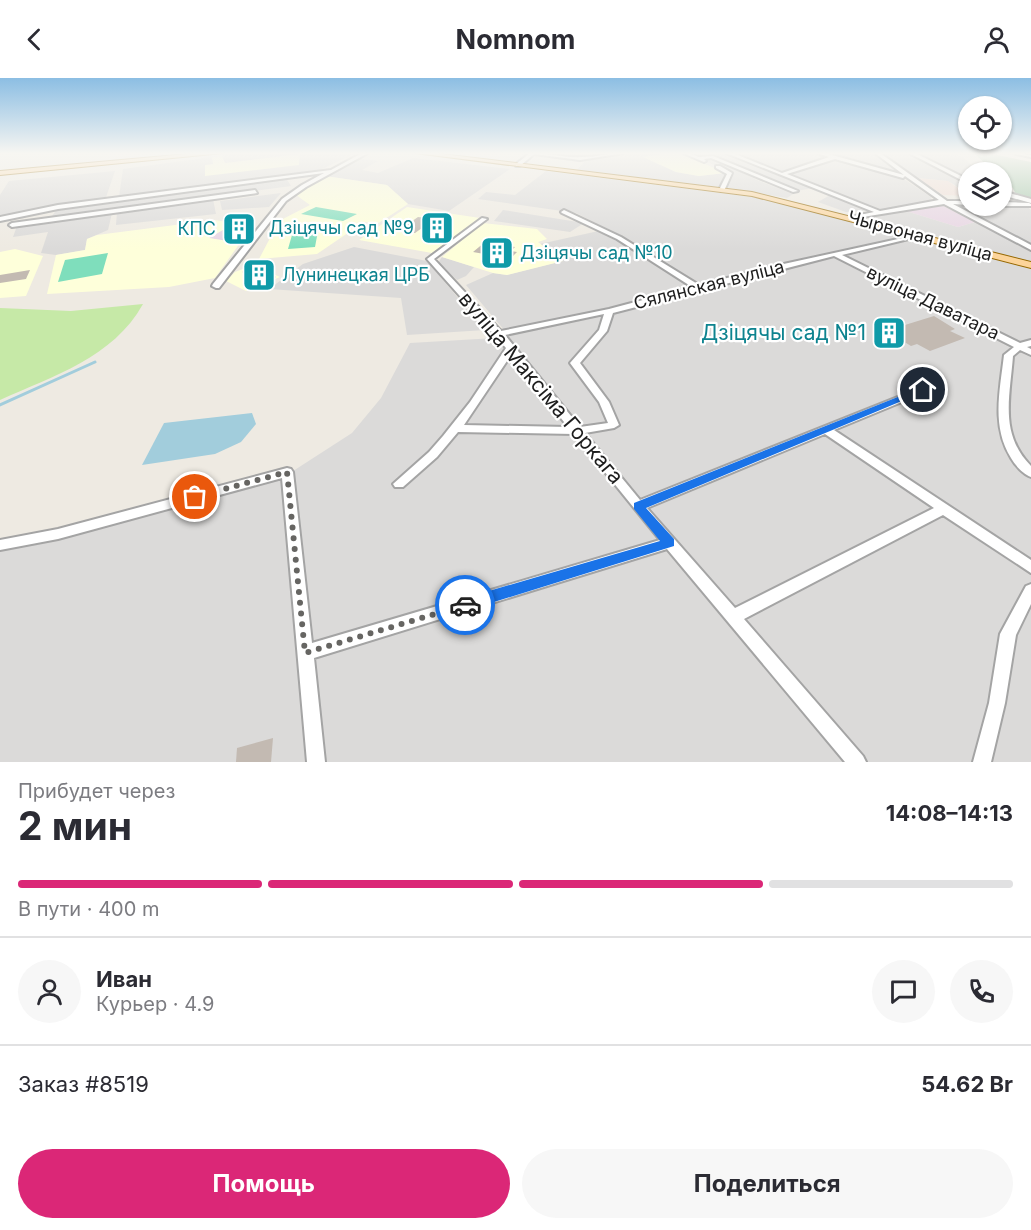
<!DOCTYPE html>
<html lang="ru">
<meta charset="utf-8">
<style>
:root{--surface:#fff;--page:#f7f7f7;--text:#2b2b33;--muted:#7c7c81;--line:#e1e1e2;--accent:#db2777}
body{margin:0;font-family:Inter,sans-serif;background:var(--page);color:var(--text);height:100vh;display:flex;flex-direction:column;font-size:22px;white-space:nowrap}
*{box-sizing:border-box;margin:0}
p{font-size:20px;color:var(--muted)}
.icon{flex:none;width:33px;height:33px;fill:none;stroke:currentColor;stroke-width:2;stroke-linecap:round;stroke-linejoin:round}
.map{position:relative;height:684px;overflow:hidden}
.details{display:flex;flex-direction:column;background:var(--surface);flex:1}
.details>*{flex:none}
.controls{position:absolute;left:958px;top:18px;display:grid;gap:12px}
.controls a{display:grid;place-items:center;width:54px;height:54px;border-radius:50%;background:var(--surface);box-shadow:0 2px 4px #0004;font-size:30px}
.pin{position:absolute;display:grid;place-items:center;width:51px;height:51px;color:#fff;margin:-26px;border:3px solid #fff;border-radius:50%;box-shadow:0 2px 6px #0007}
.courier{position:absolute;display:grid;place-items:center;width:60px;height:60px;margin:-30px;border:4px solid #1a73e8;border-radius:50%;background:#fff;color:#222;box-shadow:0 2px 8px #0007}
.head em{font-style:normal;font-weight:700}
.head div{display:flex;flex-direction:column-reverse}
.head{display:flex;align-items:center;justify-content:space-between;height:102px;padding:0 18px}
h1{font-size:39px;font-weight:700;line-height:45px}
.bar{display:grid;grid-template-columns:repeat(4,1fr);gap:9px 6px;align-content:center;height:72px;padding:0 18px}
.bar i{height:8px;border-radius:4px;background:var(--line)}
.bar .on{background:var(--accent)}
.bar p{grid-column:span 4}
.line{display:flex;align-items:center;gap:15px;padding:0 18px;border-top:2px solid var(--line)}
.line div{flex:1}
.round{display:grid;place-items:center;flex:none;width:63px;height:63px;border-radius:32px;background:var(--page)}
.cta{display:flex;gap:12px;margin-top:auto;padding:12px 18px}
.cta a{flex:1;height:69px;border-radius:36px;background:var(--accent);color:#fff;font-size:24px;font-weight:700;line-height:69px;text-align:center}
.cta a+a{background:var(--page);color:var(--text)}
header{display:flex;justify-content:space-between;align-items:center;height:78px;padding:0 18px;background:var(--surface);font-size:27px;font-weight:700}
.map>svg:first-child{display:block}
.residential{fill:#dbdad9}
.industrial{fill:#e7d4e3}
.education{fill:#feffda}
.military{fill:#f0ddd5}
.grass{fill:#c6e9a7}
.cemetery{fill:#a3c7aa}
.pitch{fill:#7fdebc}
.water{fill:#a2cddc}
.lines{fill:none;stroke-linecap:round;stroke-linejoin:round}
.stream{stroke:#a2cddc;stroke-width:3}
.building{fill:#c3bab2}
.minor-casing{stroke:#a4a4a4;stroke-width:4}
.major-casing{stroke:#956700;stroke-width:2}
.minor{fill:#fff;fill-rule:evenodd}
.major{fill:#fcd49a;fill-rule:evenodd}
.rail-casing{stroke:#6b6b6b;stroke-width:2}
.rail{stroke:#fff;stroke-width:1.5;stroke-dasharray:4.5;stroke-linecap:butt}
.route{fill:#1a73e8}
.done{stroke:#666562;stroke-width:6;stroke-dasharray:0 10.8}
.labels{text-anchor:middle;stroke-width:4.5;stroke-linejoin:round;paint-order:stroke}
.far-culture-label{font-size:18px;fill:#0d838f;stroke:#fff;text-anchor:end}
.far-street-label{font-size:18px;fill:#1d1d1d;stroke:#fff}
.culture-label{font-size:21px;fill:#0d838f;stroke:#fff;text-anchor:end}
.street-label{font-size:21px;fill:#1d1d1d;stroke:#fff}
</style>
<header><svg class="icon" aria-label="back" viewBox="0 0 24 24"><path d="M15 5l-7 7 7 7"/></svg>Nomnom<svg class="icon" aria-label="person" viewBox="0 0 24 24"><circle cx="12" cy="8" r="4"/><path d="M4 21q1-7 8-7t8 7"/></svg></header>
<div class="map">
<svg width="1031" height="684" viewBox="0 0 1031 684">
<rect width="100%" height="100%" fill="#eeeae2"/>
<g class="residential">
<polygon points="242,75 355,75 316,94 119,119 123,91"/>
<polygon points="627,75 670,75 644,79 676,94 699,98 725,95 720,109 577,92 587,81"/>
<polygon points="687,75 726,75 811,109 784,97 839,80 904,101 931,119 932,123 877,133 814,110 796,113 712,79 699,80"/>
<polygon points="733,75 816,75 830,79 800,92 783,96"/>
<polygon points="821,75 874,75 899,95 838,78"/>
<polygon points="884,75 906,75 969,106 969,116 948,103 917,100"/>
<polygon points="914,75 962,78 974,90 984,94 969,94 969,103"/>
<polygon points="413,80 510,91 449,133 408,126 387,107 325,98 361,81 378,83 362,92 378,95"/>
<polygon points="712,80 757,102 793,116 787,120 724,109 732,95 701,81"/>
<polygon points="115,93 105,122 28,133 0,140 0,117 9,103"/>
<polygon points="546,93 760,120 908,158 697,207 623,159 576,135 478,121 486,114 515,117"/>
<polygon points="286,100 291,108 50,141 57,131"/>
<polygon points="281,115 269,129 222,132 220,123"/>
<polygon points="830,117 872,133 846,134 818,124"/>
<polygon points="213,121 216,136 116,147 117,134"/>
<polygon points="957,126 1027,128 1031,132 1031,168"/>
<polygon points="503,132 584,145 570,154 494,143"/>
<polygon points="906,133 958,149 975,144 1031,174 1031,184 865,139"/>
<polygon points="112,135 108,152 87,161 85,172 56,177 41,175 48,154 13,159 17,148"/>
<polygon points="603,152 693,209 618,229 505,253 466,207 493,195 507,197 562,183 540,166"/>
<polygon points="916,160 1031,191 1031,684 0,684 0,473 59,461 290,395 352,355 381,320 410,265 495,260 588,241 778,191"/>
<polygon points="354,169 427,183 485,252 407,257 401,220 269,211 303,186"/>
<polygon points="442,179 474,189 466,198 457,202 438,185"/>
</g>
<g class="industrial">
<polygon points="943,128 975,144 958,149 906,133"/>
<polygon points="235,145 255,147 240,165 208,160"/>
</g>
<g class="education">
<polygon points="670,75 681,75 725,95 699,98 676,94 643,79"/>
<polygon points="300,76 299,87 205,98 205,87 213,86 212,79 222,78 225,85"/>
<polygon points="325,98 387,107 408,126 377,146 364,144 317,176 259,181 279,143 310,127 296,117"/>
<polygon points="407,129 480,140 432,175 359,162"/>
<polygon points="214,142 235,145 209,160 240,165 215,200 169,209 47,216 56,177 85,172 87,161 97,157"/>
<polygon points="483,145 537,151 547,161 538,164 563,183 507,197 493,195 442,179"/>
<polygon points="15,171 43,178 26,218 0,220 0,174"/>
<polygon points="253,187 280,199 246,213 226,203 235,194"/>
</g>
<polygon class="military" points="917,100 948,103 969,118 943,117"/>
<path class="grass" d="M143,226C113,280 53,298 0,322V230L71,233Z"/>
<polygon class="cemetery" points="976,77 997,77 1031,84 1031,121 1017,118 1011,107 1002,100 1002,94 994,94"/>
<g class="pitch">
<polygon points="316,129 357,136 343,143 301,136"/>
<polygon points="319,148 315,169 288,171 294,150"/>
<polygon points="108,175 102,196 58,204 65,182"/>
</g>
<polygon class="water" points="252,335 256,346 241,364 215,376 142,387 164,345"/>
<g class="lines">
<polyline class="stream" points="0,327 95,284"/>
</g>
<g class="building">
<polygon points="418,139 446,143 434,152 422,150 415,155 398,153"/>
<polygon points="485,164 515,169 511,173 517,174 507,184 497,183 501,179 473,174"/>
<polygon points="253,189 276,199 265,204 242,194"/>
<polygon points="30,192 26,201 0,205 0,197"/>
<polygon points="934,238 955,251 950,253 965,260 930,273 917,266 911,268 898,260 893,262 879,255"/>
<polygon points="273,660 271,684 236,684 237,670"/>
</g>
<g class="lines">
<defs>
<g id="minor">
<polygon points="362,75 368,75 306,109 286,123 219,210 216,210 212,208 213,206 282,121 302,107 324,95 58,131 0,143 0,139 58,127 331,92"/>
<path d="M530,75C547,75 565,80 582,79C596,79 610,75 624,75L580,82L534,76L520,88H516V86Z"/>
<polygon points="683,75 689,75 699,79 713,78 798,113 793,114 711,80 704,81 706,83 704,84"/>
<path d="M726,75H733L782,95L829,79L817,75H825L904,97L875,75H880L947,123H969V127L953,126L1031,167V172L944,126L850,141V139L874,134ZM835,81L903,100L905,98L939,122L880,133L787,96Z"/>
<polygon points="909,75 915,75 969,102 969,106"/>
<polygon points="1016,75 1031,77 1031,79 1016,76"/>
<polygon points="716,88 720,88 732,95 724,113 719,112 727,96 716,90"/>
<polygon points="255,112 257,115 12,149 9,147 12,145"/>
<polygon points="1002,113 1031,121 1031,125 1002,117"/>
<polygon points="1002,124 1029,125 1031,126 1031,128 1002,128"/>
<path d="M564,132L621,159L699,207L779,187L921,156V158L842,177L1020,265L1031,262V268L1027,269L1031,271V277L1020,272L1013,278C1010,319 999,356 1031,388V399C1023,396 1015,387 1011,380C991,348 1000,312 1004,277L1014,269L834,178L613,235L607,253L580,285L609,324L619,347L614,350L585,355L640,422L920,310H926L928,312L926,314L834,352L1031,482V495L943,437L744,541L863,678L866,684H845L667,471L314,580L325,684H307L282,400L58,461L0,472V462L58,451L287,390L291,391L293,394L312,565L660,462L574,356L458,354L437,379L403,409H395L393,406L429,374L443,358L470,324L506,270L427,181L482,140L487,141L434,181L501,253L609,231L692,209L617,161L562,135L561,134ZM604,236L599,252L570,285L599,324L608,345L580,349L505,257ZM511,277L568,349L464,347ZM825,356L934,430L735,530L647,430Z"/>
<polygon points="1031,506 1031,526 1016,557 1005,625 991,684 973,684 989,625 1000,556 1026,508"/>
</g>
<g id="major">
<polygon points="198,75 223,75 0,97 0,93"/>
<polygon points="415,75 434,75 752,114 1031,184 1031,190 752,118"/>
</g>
</defs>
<use href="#minor" class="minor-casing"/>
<use href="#major" class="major-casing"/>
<use href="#minor" class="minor"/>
<use href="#major" class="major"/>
<defs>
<polyline id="rail" points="1026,75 1031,76"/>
</defs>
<use href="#rail" class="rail-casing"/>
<use href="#rail" class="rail"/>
</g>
<linearGradient id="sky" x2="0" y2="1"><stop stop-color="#8cbee3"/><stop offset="0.44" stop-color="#f7f6f2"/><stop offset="1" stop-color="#f7f6f2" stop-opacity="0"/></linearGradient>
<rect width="1031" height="171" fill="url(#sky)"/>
<polygon class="route" points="920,310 928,312 646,430 674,461 674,468 465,533 460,531 458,527 465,520 660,463 634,431 634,425"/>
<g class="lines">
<polyline class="done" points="195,419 287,394 305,575 465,527"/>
</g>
<defs>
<symbol id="building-square" viewBox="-11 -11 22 22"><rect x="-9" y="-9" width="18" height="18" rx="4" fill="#0f9aa8" stroke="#fff"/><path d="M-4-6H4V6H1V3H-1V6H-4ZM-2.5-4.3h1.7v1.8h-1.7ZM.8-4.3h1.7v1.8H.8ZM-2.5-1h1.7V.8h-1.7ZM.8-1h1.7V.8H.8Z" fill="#fff"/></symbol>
</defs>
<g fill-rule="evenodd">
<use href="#building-square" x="418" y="131" width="38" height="38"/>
<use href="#building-square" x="220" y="132" width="38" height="38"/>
<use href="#building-square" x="478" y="156" width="38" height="38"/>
<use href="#building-square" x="240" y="178" width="38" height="38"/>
<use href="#building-square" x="870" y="236" width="38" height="38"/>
</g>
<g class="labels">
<g class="far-culture-label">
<text x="414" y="156">Дзіцячы сад №9</text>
<text x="216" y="157">КПС</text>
<text x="520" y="181" text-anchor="start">Дзіцячы сад №10</text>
<text x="282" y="203" text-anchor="start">Лунинецкая ЦРБ</text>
</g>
<g class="far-street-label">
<text transform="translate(920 158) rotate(15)" y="6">Чырвоная вуліца</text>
<text transform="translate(709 207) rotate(-14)" y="6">Сялянская вуліца</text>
<text transform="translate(933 225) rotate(26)" y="6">вуліца Даватара</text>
</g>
<g class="culture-label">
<text x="866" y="262">Дзіцячы сад №1</text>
</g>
<g class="street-label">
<text transform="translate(541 310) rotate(50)" y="7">вуліца Максіма Горкага</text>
</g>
</g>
</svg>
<div class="controls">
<a><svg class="icon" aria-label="locate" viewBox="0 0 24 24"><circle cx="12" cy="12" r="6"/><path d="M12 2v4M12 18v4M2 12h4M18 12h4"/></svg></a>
<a><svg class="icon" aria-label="layers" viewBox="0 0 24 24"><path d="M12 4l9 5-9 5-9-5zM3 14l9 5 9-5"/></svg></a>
</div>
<div class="pin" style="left:195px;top:419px;background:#ea580c"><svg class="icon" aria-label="bag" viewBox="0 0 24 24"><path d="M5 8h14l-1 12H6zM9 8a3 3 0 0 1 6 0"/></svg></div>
<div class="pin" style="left:923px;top:312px;background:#1f2937"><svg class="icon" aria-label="home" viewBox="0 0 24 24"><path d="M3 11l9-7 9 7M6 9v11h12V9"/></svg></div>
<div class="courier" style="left:465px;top:527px"><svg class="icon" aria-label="car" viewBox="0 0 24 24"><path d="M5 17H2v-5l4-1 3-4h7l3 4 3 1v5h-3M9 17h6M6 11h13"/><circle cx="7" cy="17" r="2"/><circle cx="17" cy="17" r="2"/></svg></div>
</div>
<section class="details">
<div class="head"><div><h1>2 мин</h1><p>Прибудет через</p></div><em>14:08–14:13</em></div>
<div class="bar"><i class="on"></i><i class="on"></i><i class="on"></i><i></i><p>В пути · 400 m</p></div>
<div class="line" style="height:108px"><a class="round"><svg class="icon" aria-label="person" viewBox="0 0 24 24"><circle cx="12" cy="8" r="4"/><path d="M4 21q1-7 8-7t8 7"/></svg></a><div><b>Иван</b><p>Курьер · 4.9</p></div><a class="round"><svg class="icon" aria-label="chat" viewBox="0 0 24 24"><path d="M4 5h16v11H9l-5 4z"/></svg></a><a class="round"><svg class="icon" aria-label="phone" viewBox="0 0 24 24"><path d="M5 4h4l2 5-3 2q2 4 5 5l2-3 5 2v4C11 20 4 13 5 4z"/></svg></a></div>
<div class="line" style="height:78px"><div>Заказ #8519</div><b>54.62 Br</b></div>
<div class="cta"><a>Помощь</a><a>Поделиться</a></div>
</section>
